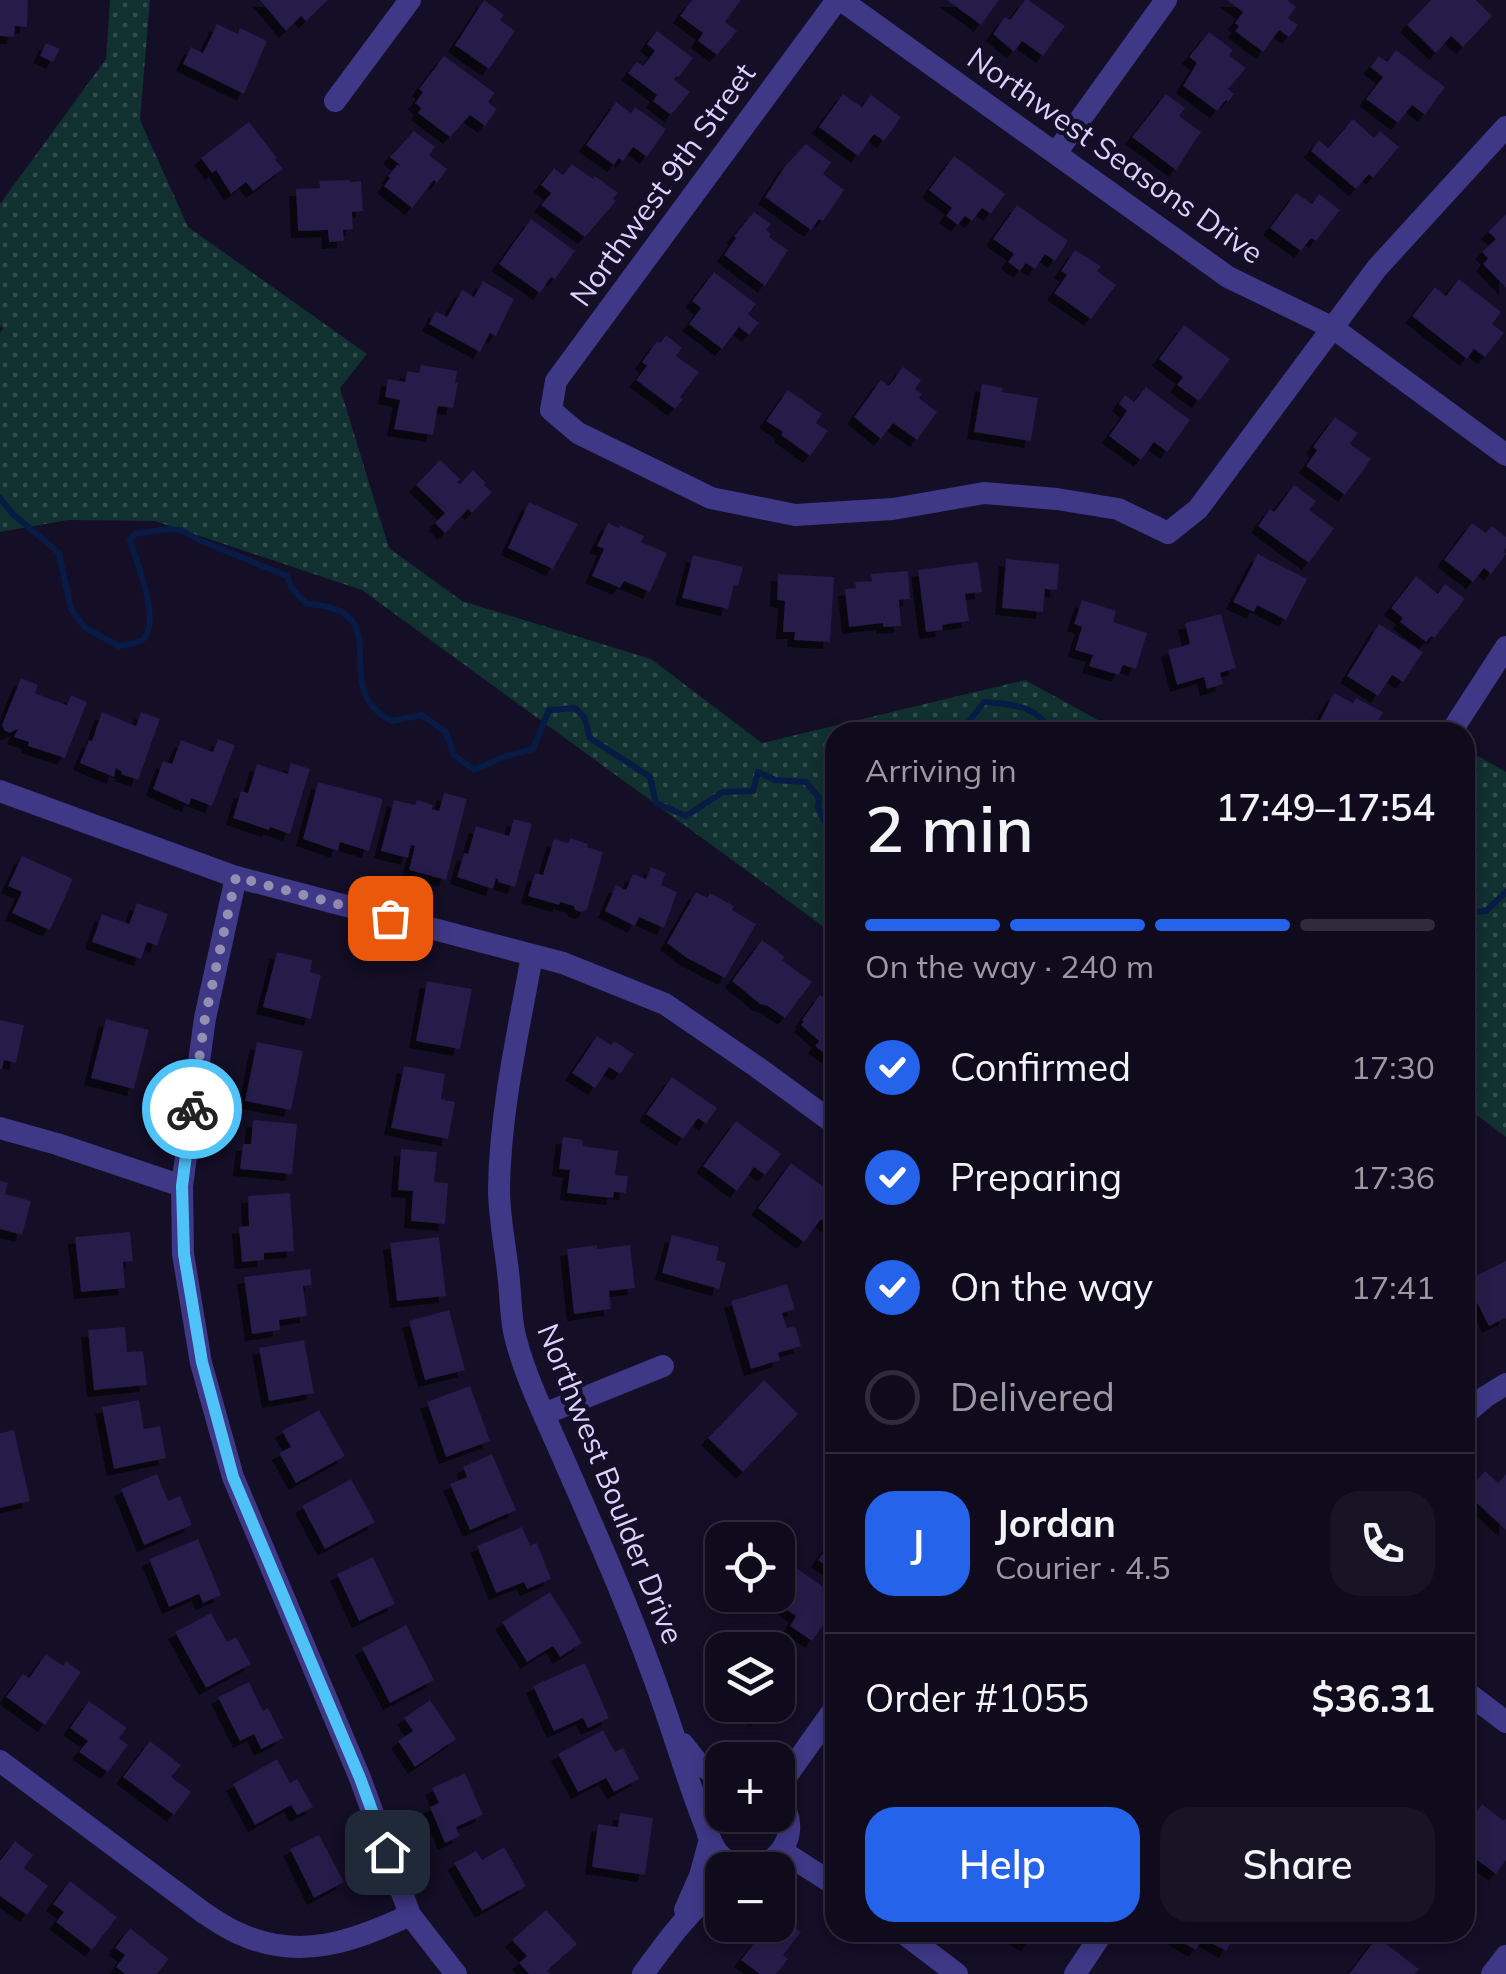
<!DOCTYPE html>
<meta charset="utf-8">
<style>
:root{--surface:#0f0a1c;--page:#181325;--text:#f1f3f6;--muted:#9b9aa3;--line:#2f2b3b;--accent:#2563eb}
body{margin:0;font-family:Mulish,sans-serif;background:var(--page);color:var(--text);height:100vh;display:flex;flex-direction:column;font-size:38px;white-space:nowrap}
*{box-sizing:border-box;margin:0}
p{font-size:32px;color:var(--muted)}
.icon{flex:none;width:55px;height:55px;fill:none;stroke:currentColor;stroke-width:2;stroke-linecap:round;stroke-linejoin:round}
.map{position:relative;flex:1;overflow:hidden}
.drawer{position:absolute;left:825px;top:722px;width:650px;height:1220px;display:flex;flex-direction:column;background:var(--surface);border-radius:30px;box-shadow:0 5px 15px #0003,0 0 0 2px var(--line)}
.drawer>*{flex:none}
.fabs{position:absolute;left:705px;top:1522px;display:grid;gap:20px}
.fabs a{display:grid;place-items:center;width:90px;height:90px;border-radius:20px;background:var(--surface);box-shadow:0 5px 15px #0003,0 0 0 2px var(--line);font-size:50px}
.pin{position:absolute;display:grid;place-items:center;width:85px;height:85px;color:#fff;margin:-42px;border-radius:20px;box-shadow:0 5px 15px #0006}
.courier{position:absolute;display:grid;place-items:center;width:100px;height:100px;margin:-50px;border:8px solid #4fc3f7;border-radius:50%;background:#fff;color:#222;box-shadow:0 2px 12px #0007}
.head em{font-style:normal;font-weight:600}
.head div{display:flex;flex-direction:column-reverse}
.head{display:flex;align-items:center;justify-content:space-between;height:170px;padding:0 40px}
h1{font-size:65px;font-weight:600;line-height:75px}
.bar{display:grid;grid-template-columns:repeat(4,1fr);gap:15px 10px;align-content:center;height:120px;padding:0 40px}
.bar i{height:12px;border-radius:8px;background:var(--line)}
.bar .on{background:var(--accent)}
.bar p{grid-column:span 4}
.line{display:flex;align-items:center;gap:25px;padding:0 40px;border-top:2px solid var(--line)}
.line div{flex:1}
.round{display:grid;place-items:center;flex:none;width:105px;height:105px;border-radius:30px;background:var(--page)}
ol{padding:0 40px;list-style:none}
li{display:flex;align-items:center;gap:30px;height:110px}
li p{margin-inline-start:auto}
li .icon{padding:10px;border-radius:50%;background:var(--accent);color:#fff;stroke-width:4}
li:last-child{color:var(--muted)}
li i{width:55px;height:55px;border:5px solid var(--line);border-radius:50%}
.cta{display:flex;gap:20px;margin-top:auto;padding:20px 40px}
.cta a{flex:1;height:115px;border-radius:30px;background:var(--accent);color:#fff;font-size:40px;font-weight:600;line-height:115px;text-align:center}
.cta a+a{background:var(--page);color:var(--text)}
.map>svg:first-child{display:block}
.park{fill:url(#park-dots)}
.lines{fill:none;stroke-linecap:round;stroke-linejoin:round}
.stream{stroke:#081b45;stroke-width:6}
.building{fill:#261a48;filter:url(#shadow)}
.street{stroke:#3f3887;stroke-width:22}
.done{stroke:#958eb3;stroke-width:10;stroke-dasharray:0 18}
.route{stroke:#4fc3f7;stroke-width:12}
.labels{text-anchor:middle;stroke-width:9;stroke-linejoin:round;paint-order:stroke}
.street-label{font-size:30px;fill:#dbd3ff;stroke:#140e26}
</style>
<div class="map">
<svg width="1506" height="1974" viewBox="0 0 1506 1974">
<defs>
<pattern id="park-dots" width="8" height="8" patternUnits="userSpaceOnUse" patternTransform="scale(2.5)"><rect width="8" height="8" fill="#113030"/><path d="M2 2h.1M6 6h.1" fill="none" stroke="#334d4f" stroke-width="1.8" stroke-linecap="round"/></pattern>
<filter id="shadow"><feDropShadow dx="-7" dy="7" stdDeviation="0" flood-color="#0009"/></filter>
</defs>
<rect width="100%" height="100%" fill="#140e26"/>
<g class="park">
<polygon points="110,0 150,0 140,120 188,227 367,354 340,388 389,548 462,601 651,659 762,743 1025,680 1120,732 835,732 835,935 362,590 155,521 68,520 0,532 0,333 3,328 0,326 0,204 106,59"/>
<polygon points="1478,756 1506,772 1506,1137 1465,1106 1465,784"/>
</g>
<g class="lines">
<g class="stream">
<path d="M0,498L13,514L59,553L71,609L81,623L87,629L119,646C125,645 136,644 142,640C163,624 136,562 130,540L135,534L166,529L181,530L199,540L287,576L292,589L307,604C404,610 323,687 392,721L422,715L446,732L454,755L474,770L506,756L533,749L549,710L575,708L584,717L590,738L650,777L656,803L686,816L723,792L753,791L758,772L775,780L806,782L819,798L818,808L832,834H835"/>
<path d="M965,732V727L984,702C1013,705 1035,704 1052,732"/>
<polyline points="1465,913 1486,911 1506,892"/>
</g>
</g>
<g class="building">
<polygon points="0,0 28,0 27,27 15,26 14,37 0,36"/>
<polygon points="260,0 328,0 306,21 301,16 286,31"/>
<polygon points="484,0 504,15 500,20 515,31 489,69 455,45"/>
<polygon points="692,0 741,0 725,22 737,31 717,55 698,41 703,33 680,16"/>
<polygon points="947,0 999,0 981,25"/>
<polygon points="1025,0 1028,0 1065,26 1043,56 1022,41 1014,52 993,34 1005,17 1010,20"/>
<polygon points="1227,0 1287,0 1296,7 1288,18 1298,25 1289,37 1279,30 1263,52 1235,31 1239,26 1235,23 1243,12"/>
<polygon points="1431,0 1476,0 1492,16 1463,47 1451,36 1436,53 1407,25"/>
<polygon points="217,24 238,34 240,28 267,41 244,94 183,64 191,47 203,53"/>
<polygon points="657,31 693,58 679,77 677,76 674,80 690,92 671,115 653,101 657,95 628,73 637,62 643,66 655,51 647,44"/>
<polygon points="1209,32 1233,50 1229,55 1246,68 1228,89 1234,94 1228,102 1226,100 1217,111 1183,86 1197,63 1189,57"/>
<polygon points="46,43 60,49 53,62 40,56"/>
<polygon points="1396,50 1445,87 1425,115 1412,105 1398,123 1366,99 1383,77 1370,67 1379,56 1387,62"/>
<polygon points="444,56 495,93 488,102 497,109 485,126 470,115 450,137 418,113 421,108 415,103 423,92 419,89"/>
<polygon points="843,94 862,107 871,95 901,117 884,141 874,134 858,156 819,127"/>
<polygon points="1166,94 1185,108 1179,116 1201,132 1176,170 1132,137"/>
<polygon points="616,102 631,113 635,107 666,129 647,157 633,147 623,161 619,158 614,165 586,145"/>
<polygon points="1353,119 1374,138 1380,131 1399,147 1373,178 1369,174 1356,189 1311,151 1319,140 1328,148"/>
<polygon points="249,122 277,158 275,159 283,169 253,191 246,182 231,194 216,170 212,173 201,158"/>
<polygon points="414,131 435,147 429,155 447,169 437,183 434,180 412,208 384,186 390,178 388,176 397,165 400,165 390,157"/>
<polygon points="806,144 831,162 823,174 844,190 823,221 819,219 811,230 765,197 785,166"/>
<polygon points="954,156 1005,194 991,214 982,208 972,221 965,216 958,225 946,216 952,208 929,190"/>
<polygon points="572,164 593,179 595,176 618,193 613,199 616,201 585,237 541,205 551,193 541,185 554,168 563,175"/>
<polygon points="350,180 350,182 361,181 363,211 352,212 353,229 343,230 344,241 329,242 328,230 298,231 296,189 320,188 319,181"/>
<polygon points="1296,193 1312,204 1319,194 1340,210 1316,241 1311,238 1301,251 1270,228"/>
<polygon points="1017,205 1068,241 1055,261 1045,254 1035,269 1026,263 1020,271 1008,262 1014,254 993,239"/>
<polygon points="754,212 771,224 766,230 771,234 769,237 788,250 765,286 724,255 736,238 734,236"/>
<polygon points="1506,214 1506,288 1483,264 1488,258 1482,252 1496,239 1488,232"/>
<polygon points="531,219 575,251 555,279 551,277 540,293 499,264"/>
<polygon points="1075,250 1101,266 1097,271 1116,285 1091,319 1054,293 1067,275 1061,271"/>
<polygon points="714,272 756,304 748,314 759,323 749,335 739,327 722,349 689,324 701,308 692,301"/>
<polygon points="1459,279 1501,312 1492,324 1504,333 1485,357 1474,349 1467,359 1412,316 1435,287 1446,296"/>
<polygon points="483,281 514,299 496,336 490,333 480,352 429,324 436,311 447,317 462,290 474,297"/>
<polygon points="1184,325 1230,359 1199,401 1177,385 1183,377 1159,359"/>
<polygon points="666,335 682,348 676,356 699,372 680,397 683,399 675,409 636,380 647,366 642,362 657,341 660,343"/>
<polygon points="421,365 457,371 455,383 458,383 453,408 438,406 433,435 394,429 400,400 385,397 388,379 405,382 407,371 419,373"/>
<polygon points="903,367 921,380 915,389 922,394 919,398 937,412 917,440 893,423 881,439 854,417 881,380 889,386"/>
<polygon points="982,384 1003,388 1002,392 1038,398 1031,441 974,432"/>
<polygon points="1146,387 1190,420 1167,452 1154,442 1141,460 1109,436 1127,411 1119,404 1125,395 1134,402"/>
<polygon points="788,390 822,414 816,423 828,431 810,456 781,435 783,432 766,421"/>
<polygon points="1335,417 1358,433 1350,444 1371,459 1345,495 1306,466 1317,450 1313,447"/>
<polygon points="440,460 460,479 457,482 460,484 473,470 486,483 484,485 492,492 472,513 468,509 445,533 435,523 445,513 416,485"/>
<polygon points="1294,485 1316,501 1309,510 1334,528 1309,563 1258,526 1270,509 1274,512"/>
<polygon points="529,502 578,524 553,569 508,548"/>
<polygon points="608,523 619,528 620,525 644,536 641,542 667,553 650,592 624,581 620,588 592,576 604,549 597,546"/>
<polygon points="1472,523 1486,533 1492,526 1506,537 1506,548 1504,551 1506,554 1491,574 1484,568 1473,582 1444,560"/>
<polygon points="1258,554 1307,579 1286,620 1257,605 1254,612 1233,602"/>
<polygon points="693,555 743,567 738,586 734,585 728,609 682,598"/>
<polygon points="1006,559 1059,564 1057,590 1045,589 1043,612 1002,608"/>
<polygon points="978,562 982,592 965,594 969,621 942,625 943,630 926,632 918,570"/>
<polygon points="908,571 910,599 899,600 901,626 883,627 883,623 849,627 845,589 856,588 855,582 872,581 871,574"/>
<polygon points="778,574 834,577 830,642 794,640 795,632 783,632 785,601 777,600"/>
<polygon points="1416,576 1438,594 1445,584 1465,599 1434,638 1431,636 1426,642 1400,622 1403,618 1391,608"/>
<polygon points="1082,600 1116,611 1113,622 1147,633 1136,669 1123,665 1119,675 1089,666 1093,655 1075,650 1082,627 1074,624"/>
<polygon points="1221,614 1236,668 1220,673 1223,684 1207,689 1204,677 1177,685 1168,650 1190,644 1185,623"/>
<polygon points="1379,624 1423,652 1403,682 1392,675 1378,696 1347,676"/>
<polygon points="21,678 38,685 35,693 47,698 67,705 71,695 87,702 65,758 28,746 29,742 14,737 18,729 9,733 4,730 2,725"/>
<polygon points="1334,693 1353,703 1356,698 1383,712 1372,732 1297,732 1304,719 1317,726"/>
<polygon points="102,712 136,726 141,712 160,719 138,780 121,774 122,772 116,768 114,777 80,763 89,740 92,741"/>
<polygon points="218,739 235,745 212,806 191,798 189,805 153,789 163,761 172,764 181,740 213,752"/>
<polygon points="291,763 310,769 290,834 270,827 269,830 233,818 241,791 248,793 257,764 288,774"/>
<polygon points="318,782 383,799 369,851 340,842 338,851 303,839"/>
<polygon points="444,793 467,799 446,880 409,870 415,846 411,845 408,858 381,851 394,800 415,805 417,800 433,805 432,809 439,811"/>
<polygon points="514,819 532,824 515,887 498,882 498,879 496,878 493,889 457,877 464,853 468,854 476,826 509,836"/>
<polygon points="570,838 588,844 587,847 603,852 587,909 582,912 575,910 574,906 560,902 559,905 528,896 535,873 543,875 554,839 568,843"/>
<polygon points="22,856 73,879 50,930 12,913 22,892 8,886"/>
<polygon points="651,867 666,873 661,885 677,892 664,928 639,917 635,926 605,911 616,885 626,890 633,874 646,879"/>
<polygon points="696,892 707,898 710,893 734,906 732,910 756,924 725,978 687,958 667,943"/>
<polygon points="137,903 168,914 157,946 147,942 141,959 92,942 102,914 129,924"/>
<polygon points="762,940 785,957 782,960 812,982 785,1018 768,1006 760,1004 732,981"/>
<polygon points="277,952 312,960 310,972 321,975 311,1019 263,1007"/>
<polygon points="427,981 472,989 460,1049 416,1041"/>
<polygon points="820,995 835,1006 835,1061 815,1046 819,1041 801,1025 804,1021 802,1020"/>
<polygon points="106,1019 149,1030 134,1089 91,1078"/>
<polygon points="0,1020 24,1025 16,1063 4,1060 2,1069 0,1069"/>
<polygon points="597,1036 611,1045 614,1041 634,1054 620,1074 609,1067 595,1088 572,1073"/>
<polygon points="257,1042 303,1051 291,1110 245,1101"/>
<polygon points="404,1066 445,1074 441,1099 455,1102 448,1139 391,1128"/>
<polygon points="672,1077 717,1108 706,1124 698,1118 683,1139 646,1114"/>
<polygon points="253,1120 297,1124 292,1174 240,1169 243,1144 251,1144"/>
<polygon points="736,1121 781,1154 765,1175 754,1167 737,1191 703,1166"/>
<polygon points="563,1137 583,1140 582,1146 618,1151 615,1175 628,1176 626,1193 614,1192 613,1198 567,1193 570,1170 559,1169"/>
<polygon points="401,1149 437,1152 434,1182 448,1183 445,1224 411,1221 413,1191 398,1190"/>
<polygon points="791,1163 835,1195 835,1215 828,1225 821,1219 804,1242 758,1208"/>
<polygon points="0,1181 8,1183 5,1194 31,1201 22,1235 0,1229"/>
<polygon points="290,1193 294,1251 264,1253 264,1260 242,1262 239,1227 249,1226 248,1196"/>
<polygon points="130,1232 133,1261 123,1262 125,1288 81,1292 75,1237"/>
<polygon points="672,1235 719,1247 716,1260 726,1263 719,1289 662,1273"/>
<polygon points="439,1237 446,1296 397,1301 390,1243"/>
<polygon points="597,1245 597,1249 630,1245 635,1288 609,1291 611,1309 574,1314 567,1249"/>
<polygon points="1506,1261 1506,1318 1489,1326 1466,1281"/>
<polygon points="310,1269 312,1285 303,1286 307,1316 279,1320 280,1330 252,1334 244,1277"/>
<polygon points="787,1284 795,1309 782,1313 787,1328 795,1326 801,1346 778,1353 780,1360 751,1369 731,1301"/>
<polygon points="449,1310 465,1370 425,1380 409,1321"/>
<polygon points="125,1327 127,1352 143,1351 147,1385 94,1390 88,1330"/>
<polygon points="304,1340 314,1393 269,1401 259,1348"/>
<polygon points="764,1380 798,1414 743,1472 708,1438"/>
<polygon points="470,1386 490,1441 446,1457 427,1402"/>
<polygon points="139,1400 144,1429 160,1426 166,1458 114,1469 102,1407"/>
<polygon points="319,1410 345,1456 296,1483 279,1453 291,1447 282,1431"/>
<polygon points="14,1430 30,1501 0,1508 0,1433"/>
<polygon points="492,1454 516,1510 470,1530 450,1484 467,1477 463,1467"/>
<polygon points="1485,1471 1498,1483 1506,1474 1506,1530 1465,1492"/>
<polygon points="157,1474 168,1501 180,1496 192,1525 144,1545 121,1489"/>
<polygon points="351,1479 375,1522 325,1549 302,1506"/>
<polygon points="522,1527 530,1545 537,1543 551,1579 527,1589 524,1582 496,1593 477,1546"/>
<polygon points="835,1537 835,1572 818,1560"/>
<polygon points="198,1539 221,1595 203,1603 199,1594 169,1607 149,1559"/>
<polygon points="373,1557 395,1604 359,1621 337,1574"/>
<polygon points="789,1563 835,1595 827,1609 832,1613 812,1641 790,1626 796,1616 766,1595 778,1595 778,1580"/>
<polygon points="550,1592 582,1643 560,1657 553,1646 527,1662 502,1622"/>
<polygon points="211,1613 227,1642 236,1637 251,1664 206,1688 175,1632"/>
<polygon points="406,1625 434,1680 390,1703 362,1648"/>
<polygon points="46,1654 63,1666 66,1661 81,1672 45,1725 6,1697 23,1674 29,1678"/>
<polygon points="778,1662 791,1672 778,1691"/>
<polygon points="585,1663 609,1718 588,1728 583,1718 554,1731 533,1686"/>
<polygon points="249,1682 263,1711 268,1708 283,1738 261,1749 254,1734 240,1741 218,1697"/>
<polygon points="430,1700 456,1739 415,1767 398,1741 413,1731 404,1718"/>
<polygon points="89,1701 127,1728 119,1738 128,1745 108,1772 79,1752 88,1741 70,1728"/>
<polygon points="735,1705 768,1705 757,1720"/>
<polygon points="603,1730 615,1752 623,1748 639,1779 614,1792 606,1778 578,1792 558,1754"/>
<polygon points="150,1741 181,1765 171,1777 191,1792 174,1815 123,1777"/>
<polygon points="277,1759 290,1783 297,1779 313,1807 297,1815 291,1805 255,1825 233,1784"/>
<polygon points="465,1773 483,1815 456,1827 460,1836 445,1843 430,1807 439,1803 432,1788"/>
<polygon points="1482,1804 1504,1821 1506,1818 1506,1860 1496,1874 1465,1851 1465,1827"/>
<polygon points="620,1813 653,1818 645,1875 592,1867 598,1824 618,1827"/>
<polygon points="319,1835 344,1882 314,1898 290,1849"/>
<polygon points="15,1841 33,1855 24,1868 48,1886 27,1915 0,1896 0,1861"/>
<polygon points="504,1847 526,1886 482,1911 454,1863 476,1851 482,1860"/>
<polygon points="70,1881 117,1917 92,1950 56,1922 64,1912 53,1904"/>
<polygon points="546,1910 577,1944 547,1971 551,1974 529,1974 519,1963 527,1956 512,1940"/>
<polygon points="782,1917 801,1932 783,1955 788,1959 776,1974 760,1974 741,1960 758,1938 763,1942"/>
<polygon points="130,1928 169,1959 157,1974 125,1974 116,1967 125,1955 115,1948"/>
<polygon points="1009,1932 1036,1932 1028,1945"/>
<polygon points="1178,1932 1237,1932 1226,1951 1203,1938 1196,1950 1175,1938"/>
<polygon points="1377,1937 1419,1969 1415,1974 1349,1974"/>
</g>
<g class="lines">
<g class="street">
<polyline points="837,0 556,381 551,410 578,433 711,498 795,515 893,509 984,493 1057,499 1118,509 1168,533 1198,509 1377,268 1506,127"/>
<polyline points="841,0 1228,277 1333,328 1506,455"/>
<polyline points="335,101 410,0"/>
<polyline points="1056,153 1166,0"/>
<polyline points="1451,732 1506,647"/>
<polyline points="0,791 236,877 563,963 665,1004 757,1067 835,1124"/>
<polyline points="236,877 205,1018 182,1186 183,1254 201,1363 233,1477 360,1778 410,1915 456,1974"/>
<path d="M532,956C518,1033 500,1111 499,1189C499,1216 505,1245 508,1272C511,1294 510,1319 516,1340C527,1381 547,1421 564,1460C594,1529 625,1598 651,1670C670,1720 684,1771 703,1820C708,1832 711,1846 719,1854C755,1893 814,1840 778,1799"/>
<polyline points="0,1128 57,1144 182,1186"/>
<polyline points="544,1414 663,1366"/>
<polyline points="1465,1414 1485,1397 1506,1384"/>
<polyline points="1465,1691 1506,1722"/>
<polyline points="683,1744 698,1763 722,1779"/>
<path d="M0,1761L204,1913C215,1920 226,1928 238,1933C299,1962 354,1941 410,1915"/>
<polyline points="778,1788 835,1708"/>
<path d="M708,1834C708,1818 711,1807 722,1796"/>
<polyline points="782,1851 835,1885"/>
<polyline points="685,1910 700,1876 710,1839"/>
<polyline points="902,1932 957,1974"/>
<path d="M643,1974C667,1941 690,1909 722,1885"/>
<polyline points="1075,1974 1103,1932"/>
<polyline points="1492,1974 1506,1956"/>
</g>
</g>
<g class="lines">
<polyline class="done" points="192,1109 205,1018 236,877 390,918"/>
<polyline class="route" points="192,1109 182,1186 184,1254 202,1362 233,1477 360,1778 387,1852"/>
</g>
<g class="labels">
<g class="street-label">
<text transform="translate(1115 156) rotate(35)" y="10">Northwest Seasons Drive</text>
<text transform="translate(663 185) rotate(-54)" y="10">Northwest 9th Street</text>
<text transform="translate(610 1484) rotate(68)" y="10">Northwest Boulder Drive</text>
</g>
</g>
</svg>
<div class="fabs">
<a><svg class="icon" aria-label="locate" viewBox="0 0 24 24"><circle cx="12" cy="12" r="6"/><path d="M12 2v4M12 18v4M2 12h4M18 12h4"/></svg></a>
<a><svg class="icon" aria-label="layers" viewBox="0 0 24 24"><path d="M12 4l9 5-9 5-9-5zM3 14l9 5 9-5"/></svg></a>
<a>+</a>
<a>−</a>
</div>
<div class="pin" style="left:390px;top:918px;background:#ea580c"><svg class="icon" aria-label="bag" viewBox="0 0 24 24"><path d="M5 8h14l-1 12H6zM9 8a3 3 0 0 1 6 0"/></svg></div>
<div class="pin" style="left:387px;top:1852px;background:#1f2937"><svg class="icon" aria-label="home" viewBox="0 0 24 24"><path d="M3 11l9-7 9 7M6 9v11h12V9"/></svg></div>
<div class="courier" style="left:192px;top:1109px"><svg class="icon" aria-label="bike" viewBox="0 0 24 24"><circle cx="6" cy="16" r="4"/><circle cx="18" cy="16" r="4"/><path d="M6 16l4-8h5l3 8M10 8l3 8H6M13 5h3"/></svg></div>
<section class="drawer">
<div class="head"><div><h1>2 min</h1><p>Arriving in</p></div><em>17:49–17:54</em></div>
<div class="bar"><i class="on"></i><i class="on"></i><i class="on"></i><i></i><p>On the way · 240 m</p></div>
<ol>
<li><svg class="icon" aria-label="check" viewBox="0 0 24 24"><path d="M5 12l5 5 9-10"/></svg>Confirmed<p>17:30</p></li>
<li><svg class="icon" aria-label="check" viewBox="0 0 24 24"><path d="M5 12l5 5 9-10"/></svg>Preparing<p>17:36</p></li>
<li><svg class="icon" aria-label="check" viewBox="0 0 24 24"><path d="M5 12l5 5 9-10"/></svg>On the way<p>17:41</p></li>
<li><i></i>Delivered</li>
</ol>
<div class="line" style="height:180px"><b class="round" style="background:var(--accent);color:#fff">J</b><div><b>Jordan</b><p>Courier · 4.5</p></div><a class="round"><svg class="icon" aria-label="phone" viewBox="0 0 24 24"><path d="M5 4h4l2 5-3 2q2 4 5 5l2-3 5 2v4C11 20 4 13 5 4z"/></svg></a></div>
<div class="line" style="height:130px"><div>Order #1055</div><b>$36.31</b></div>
<div class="cta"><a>Help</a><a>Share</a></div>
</section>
</div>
